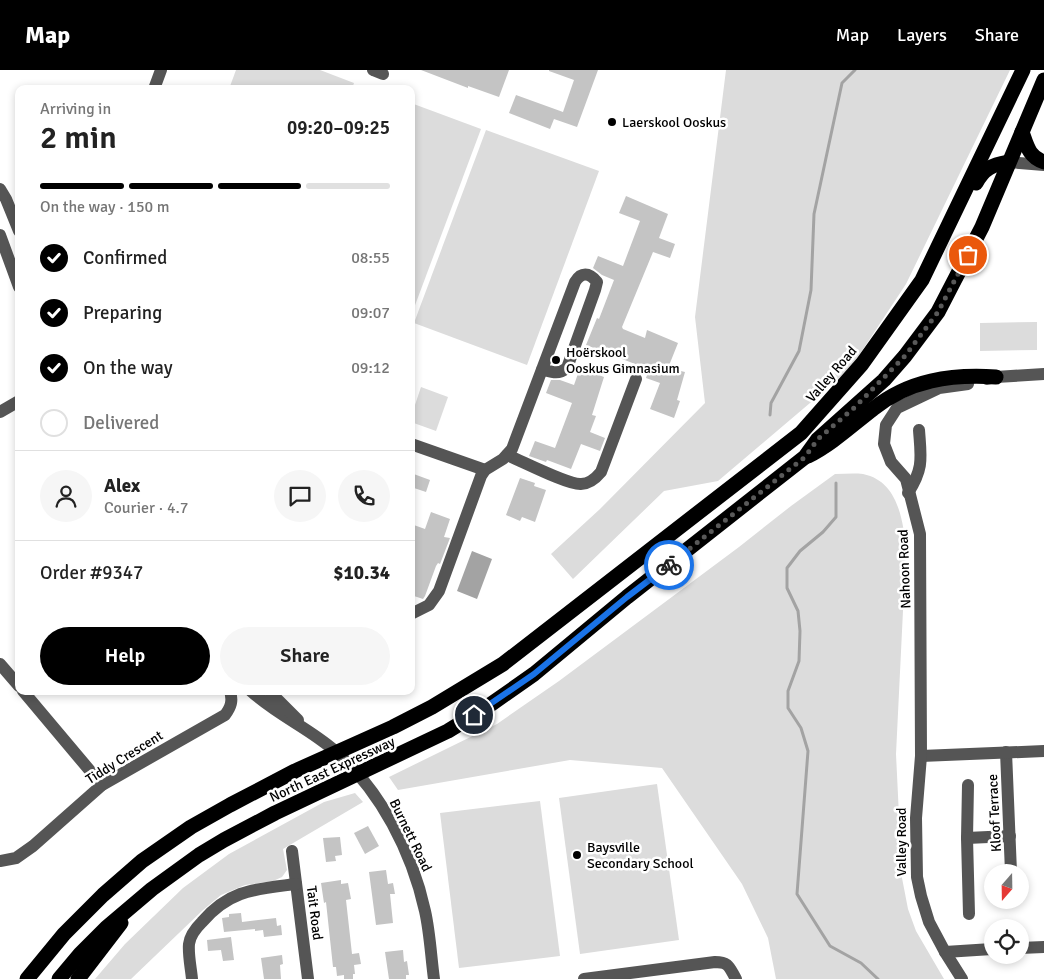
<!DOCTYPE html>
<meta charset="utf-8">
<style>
:root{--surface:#fff;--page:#f6f6f6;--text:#222;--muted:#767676;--line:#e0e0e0;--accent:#000}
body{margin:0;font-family:Signika,sans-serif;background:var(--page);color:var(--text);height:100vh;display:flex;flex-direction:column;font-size:19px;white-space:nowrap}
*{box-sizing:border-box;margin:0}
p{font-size:16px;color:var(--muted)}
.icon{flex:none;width:28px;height:28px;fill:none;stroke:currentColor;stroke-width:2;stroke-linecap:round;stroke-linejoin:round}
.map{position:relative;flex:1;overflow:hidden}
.side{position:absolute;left:15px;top:15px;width:400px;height:610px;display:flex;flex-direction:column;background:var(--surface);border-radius:10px;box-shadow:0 2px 8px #0003}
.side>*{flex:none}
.needle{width:32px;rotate:200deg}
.tools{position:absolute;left:984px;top:794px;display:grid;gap:10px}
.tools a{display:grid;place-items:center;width:45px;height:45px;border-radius:50%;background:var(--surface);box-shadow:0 2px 8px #0003;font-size:25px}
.pin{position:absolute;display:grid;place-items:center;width:42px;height:42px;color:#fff;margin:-21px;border:2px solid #fff;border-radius:50%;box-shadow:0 1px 5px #0007}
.courier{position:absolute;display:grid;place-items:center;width:50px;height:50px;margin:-25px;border:4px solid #1a73e8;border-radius:50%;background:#fff;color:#222;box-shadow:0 1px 6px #0007}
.overview em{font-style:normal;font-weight:600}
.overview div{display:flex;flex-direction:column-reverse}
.overview{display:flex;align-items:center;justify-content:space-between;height:85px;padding:0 25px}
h1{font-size:32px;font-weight:600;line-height:38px}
.bar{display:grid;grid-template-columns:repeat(4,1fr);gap:8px 5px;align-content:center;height:60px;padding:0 25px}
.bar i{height:6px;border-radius:4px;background:var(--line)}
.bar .selected{background:var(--accent)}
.bar p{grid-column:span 4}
.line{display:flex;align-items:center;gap:12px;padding:0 25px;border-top:1px solid var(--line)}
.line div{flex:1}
.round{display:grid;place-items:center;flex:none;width:52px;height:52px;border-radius:26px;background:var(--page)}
ol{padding:0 25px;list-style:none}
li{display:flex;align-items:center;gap:15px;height:55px}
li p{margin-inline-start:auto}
li .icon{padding:5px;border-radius:50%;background:var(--accent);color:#fff;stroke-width:4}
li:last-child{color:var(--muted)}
li i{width:28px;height:28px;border:2px solid var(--line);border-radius:50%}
.button{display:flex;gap:10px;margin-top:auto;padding:10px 25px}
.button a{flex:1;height:58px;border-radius:30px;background:var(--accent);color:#fff;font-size:20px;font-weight:600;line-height:58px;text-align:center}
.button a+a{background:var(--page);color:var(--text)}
header{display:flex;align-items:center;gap:30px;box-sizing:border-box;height:70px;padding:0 25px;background:var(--accent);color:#fff}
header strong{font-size:24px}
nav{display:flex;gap:28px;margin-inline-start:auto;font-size:18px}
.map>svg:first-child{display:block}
.green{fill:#dcdcdc}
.water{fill:#a3a3a3}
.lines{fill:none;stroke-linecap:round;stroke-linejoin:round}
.stream{stroke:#a3a3a3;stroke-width:3}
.building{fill:#c4c4c4}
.minor{stroke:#555;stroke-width:12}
.highway{stroke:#000;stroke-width:15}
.done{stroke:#595959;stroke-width:5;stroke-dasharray:0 9}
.route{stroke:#1a73e8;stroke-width:6}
.poi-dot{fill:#000;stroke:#fff;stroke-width:2}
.labels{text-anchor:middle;stroke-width:5;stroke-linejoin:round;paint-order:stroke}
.poi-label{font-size:14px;fill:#000;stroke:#fff;text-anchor:start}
.street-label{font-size:14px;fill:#000;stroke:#fff}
</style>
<header>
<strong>Map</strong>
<nav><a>Map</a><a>Layers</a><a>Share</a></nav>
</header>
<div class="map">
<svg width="1044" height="909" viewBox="0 0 1044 909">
<rect width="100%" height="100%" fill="#fff"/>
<g class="green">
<polygon points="236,0 320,0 354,13 352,19 229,19"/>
<polygon points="726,0 1010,0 906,214 850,299 718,411 664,421 573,509 551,484 600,439 705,333 695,247"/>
<polygon points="411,33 481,59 411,246"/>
<polygon points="486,60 599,101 527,295 414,253"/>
<polygon points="1037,252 1037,280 980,281 980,253"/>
<polygon points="421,317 448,327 436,361 411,352 411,347"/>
<path d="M835,404C844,404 854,403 863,404C898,411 903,450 906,479L896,684L902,808L908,839L916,861L944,909H776L768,868L742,814L662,698L570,690L398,720L389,707L497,654L559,611L739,477L791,436Z"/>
<polygon points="657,714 679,870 580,884 559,728"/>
<polygon points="355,723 363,732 283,779 287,800 282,807 273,811 245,815 221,825 203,840 131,909 95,909 125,874 183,818 229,784 324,732"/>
<polygon points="540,731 560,886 459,898 440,743"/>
</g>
<polygon class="water" points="472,481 492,489 477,529 457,521"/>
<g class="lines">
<g class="stream">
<polyline points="770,345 771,333 799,281 811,220 814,144 842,13 855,0"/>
<polyline points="836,413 836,447 823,462 800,481 787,498 787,518 798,541 800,561 799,591 788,621 788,638 801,658 808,681 797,824 830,876 861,893 878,909"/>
</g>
</g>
<g class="building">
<polygon points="421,0 509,0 499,27 468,16 468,18"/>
<polygon points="549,0 598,0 577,57 554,49 550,59 509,43 516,25 563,42 574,10 549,1"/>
<polygon points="626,126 668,144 659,168 675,174 670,188 653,182 622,257 623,259 645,268 647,260 678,273 668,298 685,302 677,330 680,331 674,348 650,339 660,313 646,308 647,305 633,299 635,294 586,275 597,248 599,249 614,210 602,205 593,198 598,186 623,196 640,151 619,143"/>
<polygon points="580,298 604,307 592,345 596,346 590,362 605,368 600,381 581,374 571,399 547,390 546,392 529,386 535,371 555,378 572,333 546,323 551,310 560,310 574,315"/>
<polygon points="411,403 430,410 426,422 411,417"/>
<polygon points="520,408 535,413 534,416 546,420 535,452 522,447 520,451 506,445"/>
<polygon points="431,442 450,449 444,467 450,468 440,494 438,493 436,496 425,526 423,529 411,525 411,497 415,486 411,484 411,454 425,459"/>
<polygon points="368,756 379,776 365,784 354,763"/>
<polygon points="340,767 342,785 335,786 336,791 326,792 323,768"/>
<polygon points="386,800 388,814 393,813 395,824 390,824 393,853 376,855 369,802"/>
<polygon points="341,810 341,814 348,813 351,829 346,830 352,884 359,883 361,894 354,895 355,904 353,904 353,909 344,909 344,905 337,906 336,897 333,897 326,832 324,833 321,813"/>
<polygon points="241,843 242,852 276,848 277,856 281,855 282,865 264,867 263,860 255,861 255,859 224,862 222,848 229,847 229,844"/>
<polygon points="231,867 234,890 223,891 221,880 208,881 207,870"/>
<polygon points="403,880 404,892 407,891 409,905 406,905 406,909 389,909 385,882"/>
<polygon points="282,885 283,894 280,895 281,909 264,909 261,888"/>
</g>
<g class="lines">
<g class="minor">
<polyline points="373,0 383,4"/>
<polyline points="154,19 161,0"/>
<polyline points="1008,92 1044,95"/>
<polyline points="0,119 6,129 19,161"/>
<polyline points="0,165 19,217"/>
<polyline points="987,309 996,307 1044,304"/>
<polyline points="0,342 19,331"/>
<polyline points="411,374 485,400"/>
<path d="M507,385C522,391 568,415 581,414C589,414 596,408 601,402L636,309"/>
<path d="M908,423C924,398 921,388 919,360"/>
<path d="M411,544L429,535L439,521L481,406L485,400L503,389L512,379L575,212C581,202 589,202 597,212L595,220L567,298C558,305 552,302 542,299"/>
<polyline points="0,594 19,616"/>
<polyline points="23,621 102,715"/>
<path d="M251,621C277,645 309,658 335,681C381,721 412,782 425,841C430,863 431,887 434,909"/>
<polyline points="269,621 298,650"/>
<polyline points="1006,682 1011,802"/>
<polyline points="921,686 1044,681"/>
<polyline points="968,715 967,768 1010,766"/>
<polyline points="967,768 969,844"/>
<polyline points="292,781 308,909"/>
<path d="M0,791L16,788L33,776L102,715L225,645C231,637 233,631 230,621"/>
<polyline points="1020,878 1044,877"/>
<polyline points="945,882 992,879"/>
<path d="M192,909C191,898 188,885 189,874C190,865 196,858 202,852C230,819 257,819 296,814"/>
<path d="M584,909L715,892C729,892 729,897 736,909"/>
<polyline points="962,909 945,882 929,852 921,826 917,807 916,748 921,686 920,464 906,409 891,392 884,374 886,355 897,338 939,318 968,314"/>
</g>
<g class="highway">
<path d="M1022,62C1027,76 1029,87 1044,92"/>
<path d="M976,113C984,98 992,95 1008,92"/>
<path d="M808,386C832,374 852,355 873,339C909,310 951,304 996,307"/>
<polyline points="27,909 64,864 103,825 142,791 191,757 230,735 295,701 393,657 432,637 503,594 801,363 862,294 922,210 1023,0"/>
<polyline points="59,909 80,884 106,858 152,819 199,785 224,770 275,743 448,661 487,637 534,604 627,527 805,387 818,369 884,310 905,286 938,242 982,157 1044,10"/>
<polyline points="78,909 121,853"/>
</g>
</g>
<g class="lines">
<polyline class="done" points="669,495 805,387 818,369 855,337 905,286 938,242 968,185"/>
<polyline class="route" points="474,645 534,604 627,527 669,495"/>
</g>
<g class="poi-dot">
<circle cx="612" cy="52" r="5"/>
<circle cx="556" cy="290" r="5"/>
<circle cx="577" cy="785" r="5"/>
</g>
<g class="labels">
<g class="poi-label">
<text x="622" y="57">Laerskool Ooskus</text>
<text x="566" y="287">Hoërskool<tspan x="566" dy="16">Ooskus Gimnasium</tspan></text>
<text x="587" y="782">Baysville<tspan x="587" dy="16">Secondary School</tspan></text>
</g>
<g class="street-label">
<text transform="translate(831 304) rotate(-49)" y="5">Valley Road</text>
<text transform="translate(904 499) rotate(-92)" y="5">Nahoon Road</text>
<text transform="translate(124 687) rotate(-32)" y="5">Tiddy Crescent</text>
<text transform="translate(332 699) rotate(-25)" y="5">North East Expressway</text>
<text transform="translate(994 743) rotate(-93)" y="5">Kloof Terrace</text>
<text transform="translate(411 765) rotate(64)" y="5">Burnett Road</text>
<text transform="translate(901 772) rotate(-90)" y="5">Valley Road</text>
<text transform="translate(315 843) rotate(83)" y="5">Tait Road</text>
</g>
</g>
</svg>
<div class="tools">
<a><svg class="needle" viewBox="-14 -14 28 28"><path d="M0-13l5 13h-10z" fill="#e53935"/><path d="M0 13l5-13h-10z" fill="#767676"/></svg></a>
<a><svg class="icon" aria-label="locate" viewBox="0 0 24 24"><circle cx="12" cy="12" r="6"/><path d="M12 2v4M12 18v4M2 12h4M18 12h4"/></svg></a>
</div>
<div class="pin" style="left:968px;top:185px;background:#ea580c"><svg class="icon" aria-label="bag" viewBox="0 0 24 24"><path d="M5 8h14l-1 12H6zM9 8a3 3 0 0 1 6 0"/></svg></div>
<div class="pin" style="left:474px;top:645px;background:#1f2937"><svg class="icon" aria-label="home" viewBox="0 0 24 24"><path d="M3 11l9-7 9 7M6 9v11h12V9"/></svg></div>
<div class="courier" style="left:669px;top:495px"><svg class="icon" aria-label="bike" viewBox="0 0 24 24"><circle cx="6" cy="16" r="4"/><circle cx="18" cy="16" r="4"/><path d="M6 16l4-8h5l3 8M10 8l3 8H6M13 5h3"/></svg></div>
<section class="side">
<div class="overview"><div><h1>2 min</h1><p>Arriving in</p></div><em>09:20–09:25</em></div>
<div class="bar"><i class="selected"></i><i class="selected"></i><i class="selected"></i><i></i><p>On the way · 150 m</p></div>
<ol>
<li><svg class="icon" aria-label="check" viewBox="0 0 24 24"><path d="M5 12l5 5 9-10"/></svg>Confirmed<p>08:55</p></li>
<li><svg class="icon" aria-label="check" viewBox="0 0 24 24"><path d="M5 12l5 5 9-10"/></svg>Preparing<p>09:07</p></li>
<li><svg class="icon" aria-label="check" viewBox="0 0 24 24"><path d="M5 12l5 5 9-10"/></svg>On the way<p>09:12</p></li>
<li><i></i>Delivered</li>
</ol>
<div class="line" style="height:90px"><a class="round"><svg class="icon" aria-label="person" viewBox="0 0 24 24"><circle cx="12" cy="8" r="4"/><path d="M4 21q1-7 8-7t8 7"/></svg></a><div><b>Alex</b><p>Courier · 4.7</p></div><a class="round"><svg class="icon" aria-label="chat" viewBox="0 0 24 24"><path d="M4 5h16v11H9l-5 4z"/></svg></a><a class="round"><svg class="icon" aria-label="phone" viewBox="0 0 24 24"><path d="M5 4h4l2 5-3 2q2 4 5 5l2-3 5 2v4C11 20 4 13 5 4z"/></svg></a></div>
<div class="line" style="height:65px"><div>Order #9347</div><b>$10.34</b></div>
<div class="button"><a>Help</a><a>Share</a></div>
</section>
</div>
